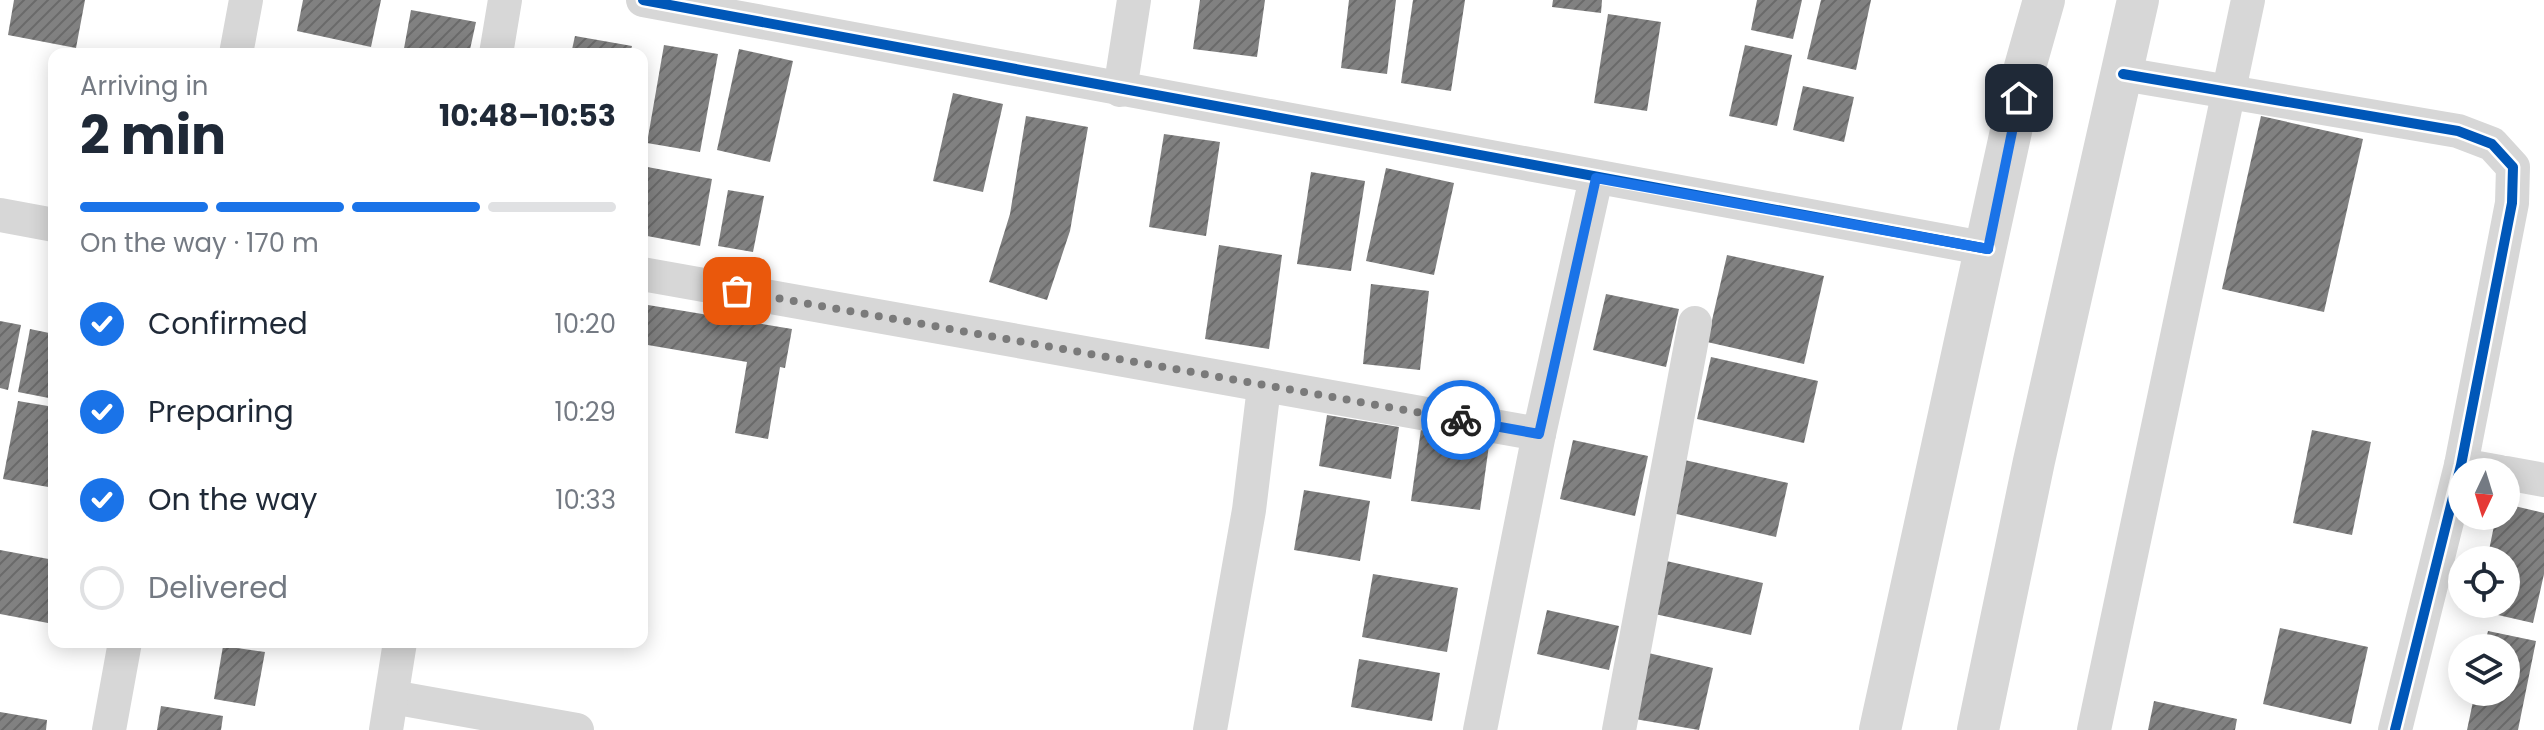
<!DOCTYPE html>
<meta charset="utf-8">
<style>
:root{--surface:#fff;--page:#f2f2f3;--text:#1f2937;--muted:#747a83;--line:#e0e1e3;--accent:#1a73e8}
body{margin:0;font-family:Poppins,sans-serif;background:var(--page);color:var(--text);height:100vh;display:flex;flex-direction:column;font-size:30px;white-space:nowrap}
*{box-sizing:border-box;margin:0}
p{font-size:26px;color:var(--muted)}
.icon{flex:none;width:44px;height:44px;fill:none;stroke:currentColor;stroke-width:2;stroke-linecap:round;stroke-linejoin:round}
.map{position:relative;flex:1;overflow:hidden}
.side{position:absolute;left:48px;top:48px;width:600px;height:600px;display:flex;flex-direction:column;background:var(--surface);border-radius:16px;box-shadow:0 4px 20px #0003}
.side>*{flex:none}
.needle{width:52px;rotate:184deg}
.controls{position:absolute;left:2448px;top:458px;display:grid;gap:16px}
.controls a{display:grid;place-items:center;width:72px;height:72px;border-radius:50%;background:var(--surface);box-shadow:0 4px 20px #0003;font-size:40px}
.pin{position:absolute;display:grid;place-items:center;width:68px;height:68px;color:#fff;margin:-34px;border-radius:16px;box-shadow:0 4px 12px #0006}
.courier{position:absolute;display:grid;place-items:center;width:80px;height:80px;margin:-40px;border:6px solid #1a73e8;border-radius:50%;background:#fff;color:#222;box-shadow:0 2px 10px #0007}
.overview em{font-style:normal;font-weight:700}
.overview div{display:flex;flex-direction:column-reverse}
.overview{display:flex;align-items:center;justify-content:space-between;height:136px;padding:0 32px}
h1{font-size:52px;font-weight:700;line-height:60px}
.bar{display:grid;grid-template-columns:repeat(4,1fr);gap:12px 8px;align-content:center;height:96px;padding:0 32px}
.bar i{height:10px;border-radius:6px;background:var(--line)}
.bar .current{background:var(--accent)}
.bar p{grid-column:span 4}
ol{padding:0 32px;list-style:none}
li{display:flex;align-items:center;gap:24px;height:88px}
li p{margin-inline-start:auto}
li .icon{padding:8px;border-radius:50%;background:var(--accent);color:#fff;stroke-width:4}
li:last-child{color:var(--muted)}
li i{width:44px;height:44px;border:4px solid var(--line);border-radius:50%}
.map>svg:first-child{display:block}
.building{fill:url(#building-hatch)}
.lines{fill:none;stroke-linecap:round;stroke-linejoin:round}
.minor{stroke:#d7d7d7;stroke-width:34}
.tertiary{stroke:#d7d7d7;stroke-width:42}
.cycleway-casing{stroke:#fff;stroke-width:15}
.cycleway{stroke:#0057b8;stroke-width:10}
.done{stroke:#7a7a7a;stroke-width:8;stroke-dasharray:0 14.4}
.route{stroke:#1a73e8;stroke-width:10}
</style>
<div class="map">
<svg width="2544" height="730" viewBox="0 0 2544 730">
<defs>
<pattern id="building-hatch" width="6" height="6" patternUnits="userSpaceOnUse" patternTransform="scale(2)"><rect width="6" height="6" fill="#818181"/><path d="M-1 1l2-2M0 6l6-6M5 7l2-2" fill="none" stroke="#6a6a6a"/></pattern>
</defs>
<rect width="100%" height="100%" fill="#fff"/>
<g class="building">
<polygon points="14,0 85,0 76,48 8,35"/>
<polygon points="303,0 381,0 371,47 297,31"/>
<polygon points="1200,0 1265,0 1257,57 1193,49"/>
<polygon points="1349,0 1396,0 1387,74 1341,68"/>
<polygon points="1413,0 1465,0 1451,91 1401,83"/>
<polygon points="1553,0 1602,0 1601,13 1552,7"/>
<polygon points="1757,0 1802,0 1793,39 1751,30"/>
<polygon points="1821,0 1871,0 1856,70 1807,59"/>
<polygon points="411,10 476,22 469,54 403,54"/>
<polygon points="1608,14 1661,22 1647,111 1594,103"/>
<polygon points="575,36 632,46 630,54 571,54"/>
<polygon points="664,45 718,54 700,152 647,143"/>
<polygon points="1745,45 1792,55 1777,126 1729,116"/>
<polygon points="739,49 793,61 770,162 717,150"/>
<polygon points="1803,86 1854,97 1844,142 1793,130"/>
<polygon points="953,93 1003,104 983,192 933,181"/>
<polygon points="1026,116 1088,127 1070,231 1047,300 989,282 1010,214"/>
<polygon points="2261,116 2363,139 2324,312 2222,289"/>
<polygon points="1164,134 1220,142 1206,236 1149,227"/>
<polygon points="642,166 712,179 700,246 642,235"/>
<polygon points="1386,168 1454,183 1434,275 1366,261"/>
<polygon points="1311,172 1365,181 1351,271 1297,264"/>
<polygon points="728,190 764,196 753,252 718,246"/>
<polygon points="1219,245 1282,255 1269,349 1205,339"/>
<polygon points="1727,255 1824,276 1804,364 1707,342"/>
<polygon points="1371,284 1429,291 1420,370 1363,364"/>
<polygon points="1606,294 1679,309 1666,367 1593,350"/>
<polygon points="642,304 792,329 785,368 780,367 768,439 735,433 747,362 642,344"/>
<polygon points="0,321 21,325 8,390 0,388"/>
<polygon points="30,329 54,334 54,399 18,392"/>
<polygon points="1711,357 1818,381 1804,443 1697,419"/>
<polygon points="18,401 54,407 54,488 3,479"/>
<polygon points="1327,415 1399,427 1391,479 1319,466"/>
<polygon points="1421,429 1490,438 1480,510 1411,501"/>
<polygon points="2312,430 2371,442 2352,535 2293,523"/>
<polygon points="1573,440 1648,456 1635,516 1560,499"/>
<polygon points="1680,459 1788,483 1776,537 1668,512"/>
<polygon points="1304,490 1370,501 1360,561 1294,550"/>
<polygon points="2506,504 2544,513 2544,574 2533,623 2476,610 2477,604 2506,604 2506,560 2487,560 2496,516 2506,516"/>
<polygon points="0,550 54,560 54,594 48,623 0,614"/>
<polygon points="1662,560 1763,583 1751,635 1650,613"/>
<polygon points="1373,574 1458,588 1447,652 1362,637"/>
<polygon points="1547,610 1619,626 1609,670 1537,654"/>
<polygon points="2280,628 2368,647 2351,724 2263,704"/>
<polygon points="2488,631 2536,641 2518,730 2467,730 2475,692 2506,692 2506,648 2484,648"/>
<polygon points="223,646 265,652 255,706 214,699"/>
<polygon points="1644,652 1713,668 1699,730 1629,718"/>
<polygon points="1359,659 1440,673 1432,721 1351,707"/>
<polygon points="2154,701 2237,719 2235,730 2148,730"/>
<polygon points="161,706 223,716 221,730 157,730"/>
<polygon points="0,712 47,720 46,730 0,730"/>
</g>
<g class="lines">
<g class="minor">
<polyline points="643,0 1988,249"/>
<polyline points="236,54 246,0"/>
<polyline points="496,54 505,0"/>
<polyline points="2123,74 2458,131 2492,144 2513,167 2512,203 2461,465 2395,730"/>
<polyline points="1120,90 1134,0"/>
<polyline points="0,215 54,225"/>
<polyline points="642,274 1539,434"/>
<polyline points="2461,465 2500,472"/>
<polyline points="2506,473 2544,480"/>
<polyline points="392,697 577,730"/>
<polyline points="109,730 125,642"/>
<polyline points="386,730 400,642"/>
<polyline points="1210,730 1249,510 1264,387"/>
<polyline points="1480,730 1539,434 1596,178"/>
<polyline points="1619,730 1695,323"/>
<polyline points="2094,730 2248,0"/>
</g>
<g class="tertiary">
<polyline points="1880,730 2025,67 2044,0"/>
<polyline points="1978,730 2034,461 2138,0"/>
</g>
<defs>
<g id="cycleway">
<polyline points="643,0 1988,249"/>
<polyline points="2123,74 2458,131 2492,144 2513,167 2512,203 2461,465 2395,730"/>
</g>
</defs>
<use href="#cycleway" class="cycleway-casing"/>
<use href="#cycleway" class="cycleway"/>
</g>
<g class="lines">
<polyline class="done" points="737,291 1461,420"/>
<polyline class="route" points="1461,420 1539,434 1596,178 1988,249 2019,98"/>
</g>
</svg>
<div class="controls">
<a><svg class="needle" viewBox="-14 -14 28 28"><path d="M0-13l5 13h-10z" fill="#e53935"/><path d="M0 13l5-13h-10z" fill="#747a83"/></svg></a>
<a><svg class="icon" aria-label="locate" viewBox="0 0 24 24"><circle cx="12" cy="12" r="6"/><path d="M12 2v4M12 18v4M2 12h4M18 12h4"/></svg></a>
<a><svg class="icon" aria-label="layers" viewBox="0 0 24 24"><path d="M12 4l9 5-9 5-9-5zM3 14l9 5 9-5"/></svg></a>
</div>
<div class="pin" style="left:737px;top:291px;background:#ea580c"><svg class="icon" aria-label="bag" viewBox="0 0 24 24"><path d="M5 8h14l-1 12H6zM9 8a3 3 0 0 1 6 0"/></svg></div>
<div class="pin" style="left:2019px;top:98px;background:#1f2937"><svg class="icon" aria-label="home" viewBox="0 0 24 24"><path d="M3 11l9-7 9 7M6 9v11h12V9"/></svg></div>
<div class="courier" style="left:1461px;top:420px"><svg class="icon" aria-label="bike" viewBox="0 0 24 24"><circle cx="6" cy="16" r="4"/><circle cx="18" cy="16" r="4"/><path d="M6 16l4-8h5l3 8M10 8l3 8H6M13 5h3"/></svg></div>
<section class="side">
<div class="overview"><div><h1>2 min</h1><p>Arriving in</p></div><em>10:48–10:53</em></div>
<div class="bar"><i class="current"></i><i class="current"></i><i class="current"></i><i></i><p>On the way · 170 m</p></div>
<ol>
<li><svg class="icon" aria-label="check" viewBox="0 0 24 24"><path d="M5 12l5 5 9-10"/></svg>Confirmed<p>10:20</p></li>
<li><svg class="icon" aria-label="check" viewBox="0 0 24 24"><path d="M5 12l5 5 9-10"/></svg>Preparing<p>10:29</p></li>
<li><svg class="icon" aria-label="check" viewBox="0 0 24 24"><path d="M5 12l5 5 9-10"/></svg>On the way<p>10:33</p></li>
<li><i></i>Delivered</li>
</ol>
</section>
</div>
